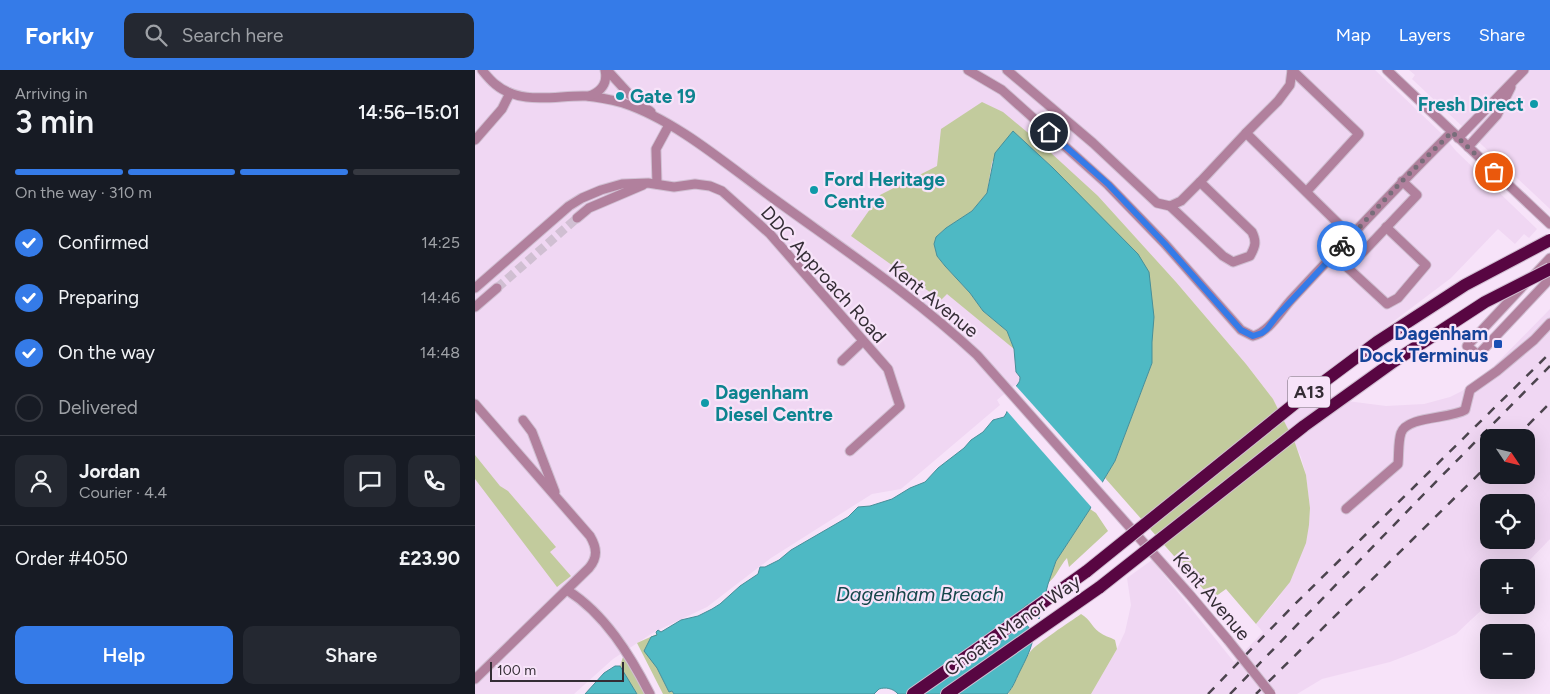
<!DOCTYPE html>
<meta charset="utf-8">
<style>
:root{--surface:#171b24;--page:#242831;--text:#f1f3f6;--muted:#9ea1a6;--line:#363941;--accent:#357be8}
body{margin:0;font-family:Figtree,sans-serif;background:var(--page);color:var(--text);height:100vh;display:flex;flex-direction:column;font-size:19px;white-space:nowrap}
*{box-sizing:border-box;margin:0}
p{font-size:16px;color:var(--muted)}
.icon{flex:none;width:28px;height:28px;fill:none;stroke:currentColor;stroke-width:2;stroke-linecap:round;stroke-linejoin:round}
.map{position:relative;flex:1;overflow:hidden}
.sheet{display:flex;flex-direction:column;background:var(--surface);width:475px}
.sheet>*{flex:none}
.needle{width:32px;rotate:125deg}
.controls{position:absolute;left:1005px;top:359px;display:grid;gap:10px}
.controls a{display:grid;place-items:center;width:55px;height:55px;border-radius:10px;background:var(--surface);box-shadow:0 5px 20px #0002;font-size:25px}
.scale{position:absolute;left:15px;bottom:12px;width:134px;box-sizing:border-box;padding-left:5px;border:2px solid #342d35;border-top:0;font-size:14px;line-height:18px;white-space:nowrap;color:#342d35;-webkit-text-stroke:4px #f7e3f9;paint-order:stroke}
.pin{position:absolute;display:grid;place-items:center;width:42px;height:42px;color:#fff;margin:-21px;border:2px solid #fff;border-radius:50%;box-shadow:0 1px 5px #0007}
.courier{position:absolute;display:grid;place-items:center;width:50px;height:50px;margin:-25px;border:4px solid #357be8;border-radius:50%;background:#fff;color:#222;box-shadow:0 1px 6px #0007}
.head em{font-style:normal;font-weight:600}
.head div{display:flex;flex-direction:column-reverse}
.head{display:flex;align-items:center;justify-content:space-between;height:85px;padding:0 15px}
h1{font-size:32px;font-weight:600;line-height:38px}
.bar{display:grid;grid-template-columns:repeat(4,1fr);gap:8px 5px;align-content:center;height:60px;padding:0 15px}
.bar i{height:6px;border-radius:4px;background:var(--line)}
.bar .current{background:var(--accent)}
.bar p{grid-column:span 4}
.line{display:flex;align-items:center;gap:12px;padding:0 15px;border-top:1px solid var(--line)}
.line div{flex:1}
.round{display:grid;place-items:center;flex:none;width:52px;height:52px;border-radius:10px;background:var(--page)}
ol{padding:0 15px;list-style:none}
li{display:flex;align-items:center;gap:15px;height:55px}
li p{margin-inline-start:auto}
li .icon{padding:5px;border-radius:50%;background:var(--accent);color:#fff;stroke-width:4}
li:last-child{color:var(--muted)}
li i{width:28px;height:28px;border:2px solid var(--line);border-radius:50%}
.action{display:flex;gap:10px;margin-top:auto;padding:10px 15px}
.action a{flex:1;height:58px;border-radius:10px;background:var(--accent);color:#fff;font-size:20px;font-weight:600;line-height:58px;text-align:center}
.action a+a{background:var(--page);color:var(--text)}
header{display:flex;align-items:center;gap:30px;box-sizing:border-box;height:70px;padding:0 25px;background:var(--accent);color:#fff}
header strong{font-size:24px}
nav{display:flex;gap:28px;margin-inline-start:auto;font-size:18px}
.search{width:350px;height:45px;background:var(--page);display:flex;align-items:center;gap:12px;box-sizing:border-box;padding:0 18px;border-radius:10px;color:var(--muted);font-size:19px}
main{display:flex;flex:1;min-height:0}
.map>svg:first-child{display:block}
.built{fill:#f0d7f3;fill-rule:evenodd}
.green{fill:#c2cb9d}
.water{fill:#4eb9c4;stroke:#468f99}
.pier{fill:#f7e3f9}
.lines{fill:none;stroke-linecap:round;stroke-linejoin:round}
.minor-tunnel{stroke:#d0bfd2;stroke-width:9;stroke-dasharray:9 4.5;stroke-linecap:butt}
.minor-casing{stroke:#d0bfd2;stroke-width:11}
.highway-casing{stroke:#d0bfd2;stroke-width:14}
.minor{stroke:#b1809d;stroke-width:9}
.highway{stroke:#580642;stroke-width:12}
.rail{stroke:#4c444e;stroke-width:2.5;stroke-dasharray:9 9;stroke-linecap:butt}
.minor-bridge-casing{stroke:#d0bfd2;stroke-width:11;stroke-linecap:butt}
.highway-bridge-casing{stroke:#d0bfd2;stroke-width:14;stroke-linecap:butt}
.minor-bridge{stroke:#b1809d;stroke-width:9}
.highway-bridge{stroke:#580642;stroke-width:12}
.done{stroke:#786d7a;stroke-width:5;stroke-dasharray:0 9}
.route{stroke:#357be8;stroke-width:6}
.culture-dot{fill:#0f9aa8;stroke:#f7e3f9;stroke-width:2}
.transit-dot{fill:#1a4fb4;stroke:#f7e3f9;stroke-width:2}
.labels{text-anchor:middle;stroke-width:4.5;stroke-linejoin:round;paint-order:stroke}
.shield{fill:#f7e3f9;stroke:#6e6470;stroke-width:1}
.shield-label{font-size:18px;font-weight:bold;fill:#342d35}
.culture-label{font-size:19px;font-weight:bold;fill:#0d838f;stroke:#f7e3f9;text-anchor:start}
.street-label{font-size:19px;fill:#342d35;stroke:#f7e3f9}
.transit-label{font-size:19px;font-weight:bold;fill:#164399;stroke:#f7e3f9;text-anchor:end}
.water-label{font-size:20px;font-style:italic;fill:#15464a;stroke:#f7e3f9}
</style>
<header>
<strong>Forkly</strong>
<div class="search"><svg class="icon" aria-label="search" viewBox="0 0 24 24"><circle cx="10" cy="10" r="6"/><path d="M15 15l6 6"/></svg>Search here</div>
<nav><a>Map</a><a>Layers</a><a>Share</a></nav>
</header>
<main>
<section class="sheet">
<div class="head"><div><h1>3 min</h1><p>Arriving in</p></div><em>14:56–15:01</em></div>
<div class="bar"><i class="current"></i><i class="current"></i><i class="current"></i><i></i><p>On the way · 310 m</p></div>
<ol>
<li><svg class="icon" aria-label="check" viewBox="0 0 24 24"><path d="M5 12l5 5 9-10"/></svg>Confirmed<p>14:25</p></li>
<li><svg class="icon" aria-label="check" viewBox="0 0 24 24"><path d="M5 12l5 5 9-10"/></svg>Preparing<p>14:46</p></li>
<li><svg class="icon" aria-label="check" viewBox="0 0 24 24"><path d="M5 12l5 5 9-10"/></svg>On the way<p>14:48</p></li>
<li><i></i>Delivered</li>
</ol>
<div class="line" style="height:90px"><a class="round"><svg class="icon" aria-label="person" viewBox="0 0 24 24"><circle cx="12" cy="8" r="4"/><path d="M4 21q1-7 8-7t8 7"/></svg></a><div><b>Jordan</b><p>Courier · 4.4</p></div><a class="round"><svg class="icon" aria-label="chat" viewBox="0 0 24 24"><path d="M4 5h16v11H9l-5 4z"/></svg></a><a class="round"><svg class="icon" aria-label="phone" viewBox="0 0 24 24"><path d="M5 4h4l2 5-3 2q2 4 5 5l2-3 5 2v4C11 20 4 13 5 4z"/></svg></a></div>
<div class="line" style="height:65px"><div>Order #4050</div><b>£23.90</b></div>
<div class="action"><a>Help</a><a>Share</a></div>
</section>
<div class="map">
<svg width="1075" height="624" viewBox="0 0 1075 624">
<rect width="100%" height="100%" fill="#f7e3f9"/>
<g class="built">
<path d="M0,0H900L966,63L981,81L1062,159L1054,168L1049,164L1040,174L1023,159L976,208L829,319L872,331L911,336L949,334L975,327L987,321L1013,302L1075,239V469L1048,497L1014,498V533L981,564L949,579L915,592L847,609L822,624H616L642,579L650,562L656,535L652,508L677,490L759,592L788,562L781,554L804,527L834,455L835,438L831,405L826,387L798,329L771,294L701,212L623,126L421,166L472,223L539,279L541,302L545,307V313L540,315L522,330L525,335L426,419L397,424L296,488L232,537L179,562L138,589L99,624H0ZM1014,368H1051V405H1014ZM1014,432H1051V470H1014Z"/>
<polygon points="934,0 1075,0 1075,139 937,9 940,5"/>
</g>
<g class="green">
<polygon points="507,32 528,42 564,72 623,126 701,212 771,294 798,329 820,373 831,405 835,438 834,455 831,473 815,512 781,554 751,519 737,529 630,408 640,391 677,293 677,272 578,98 538,61 517,92 512,123 497,141 471,158 461,167 459,174 462,186 470,196 495,223 508,241 532,261 539,279 472,224 466,230 376,166 405,125 462,96 466,59"/>
<polygon points="0,385 25,416 33,421 81,477 75,482 96,506 82,517 0,409"/>
<path d="M615,439L621,443L633,461L594,497L592,488C584,497 582,506 573,513L581,491Z"/>
<path d="M606,544C616,550 616,556 624,562C629,566 635,567 640,570L642,579L616,624H533C542,611 546,595 555,582C562,573 595,552 606,544Z"/>
<polygon points="182,564 182,598 194,622 196,620 199,624 188,624 162,573"/>
<polygon points="150,581 171,624 162,624 145,596"/>
</g>
<g class="water">
<path d="M538,61L578,98L663,184L674,202L679,247L677,272V293L640,391L628,411L615,439L581,491L573,514L564,549L553,534L543,542L559,565C556,580 551,589 544,603C540,611 539,616 532,624H423C418,618 410,617 404,619L399,624H199L197,621L194,622L182,598L169,581L176,567L182,565L181,562L183,560L186,562L206,550L223,546L237,539L245,534L265,516L283,504L285,497H290L304,490L316,480L373,447L383,437L395,436L417,429L435,418L450,412L463,398L489,378L496,370L508,362L518,350L529,347C535,339 535,327 540,318C543,313 545,313 545,307L541,302L539,279L532,261L508,241L495,223L470,196L462,186L459,174L461,167L471,158L497,141L512,123L520,83Z"/>
<polygon points="140,596 145,596 162,624 110,624 129,603"/>
</g>
<polygon class="pier" points="540,315 629,414 618,439 531,340 538,317"/>
<g class="lines">
<polyline class="minor-tunnel" points="22,218 102,148"/>
<defs>
<g id="minor">
<path d="M7,0C11,5 15,10 20,14C46,36 81,25 111,26C123,27 137,30 148,33C200,50 251,94 295,126C365,177 439,226 502,285L715,525L753,570"/>
<polyline points="132,0 154,24 176,42"/>
<path d="M493,0L527,20L633,115L690,174L766,260L778,266C794,262 805,242 816,230C869,173 922,116 977,62"/>
<polyline points="532,0 618,73 682,133 695,136 706,131 725,112"/>
<polyline points="817,0 815,15 803,31 771,63 876,166"/>
<polyline points="817,0 884,64 832,121"/>
<polyline points="912,0 1075,154"/>
<path d="M114,26C126,22 133,13 130,0"/>
<polyline points="983,68 1049,0"/>
<polyline points="0,70 27,39 35,23"/>
<polyline points="993,77 1022,45 1036,17"/>
<polyline points="182,114 181,79 194,55"/>
<path d="M695,136L748,186L758,192L775,186C780,177 782,172 777,162L725,112L771,63"/>
<polyline points="102,148 114,138 168,115"/>
<polyline points="858,184 873,198 942,125 927,111"/>
<polyline points="873,198 912,234 923,228 951,195 911,157"/>
<polyline points="1060,204 1075,188"/>
<polyline points="1049,215 992,276 1003,285 1071,213 1075,204"/>
<polyline points="0,218 94,136 107,128 126,120 147,114 173,113 199,117 220,114 235,116 247,121 295,164 413,299 425,336 375,381"/>
<polyline points="0,237 22,218"/>
<polyline points="367,291 388,271"/>
<path d="M0,334L115,466C122,478 123,487 114,498L0,609"/>
<polyline points="48,350 57,362 80,422"/>
<path d="M871,439L923,394C924,384 923,372 926,363C932,346 975,349 990,340L995,320L1022,301L1059,270L1075,253"/>
<path d="M92,520C130,544 155,585 175,624"/>
</g>
<g id="highway">
<polyline points="438,624 501,580 612,501"/>
<polyline points="472,624 625,517"/>
</g>
</defs>
<use href="#minor" class="minor-casing"/>
<use href="#highway" class="highway-casing"/>
<use href="#minor" class="minor"/>
<use href="#highway" class="highway"/>
<g class="rail">
<polyline points="1040,368 1075,333"/>
<polyline points="733,624 815,539 1075,283"/>
<polyline points="755,624 949,424 1075,296"/>
<polyline points="781,624 1014,394"/>
</g>
<defs>
<polyline id="minor-bridge" points="753,570 796,624"/>
<g id="highway-bridge">
<polyline points="612,501 823,331 902,272 990,215 1075,170"/>
<polyline points="625,517 829,356 918,292 1010,232 1075,199"/>
</g>
</defs>
<use href="#minor-bridge" class="minor-bridge-casing"/>
<use href="#highway-bridge" class="highway-bridge-casing"/>
<use href="#minor-bridge" class="minor-bridge"/>
<use href="#highway-bridge" class="highway-bridge"/>
</g>
<g class="lines">
<polyline class="done" points="867,176 927,111 977,62 1019,102"/>
<polyline class="route" points="574,62 633,114 690,174 766,260 778,266 787,263 792,259 802,246 867,176"/>
</g>
<g class="culture-dot">
<circle cx="145" cy="26" r="5"/>
<circle cx="1059" cy="34" r="5"/>
<circle cx="339" cy="120" r="5"/>
<circle cx="230" cy="333" r="5"/>
</g>
<rect class="transit-dot" x="1018" y="269" width="10" height="10" rx="2.5"/>
<g class="labels">
<rect class="shield" x="813" y="306.5" width="42" height="31" rx="4"/>
<g class="shield-label">
<text x="834" y="328">A13</text>
</g>
<g class="culture-label">
<text x="155" y="33">Gate 19</text>
<text x="1049" y="41" text-anchor="end">Fresh Direct</text>
<text x="349" y="116">Ford Heritage<tspan x="349" dy="22">Centre</tspan></text>
<text x="240" y="329">Dagenham<tspan x="240" dy="22">Diesel Centre</tspan></text>
</g>
<g class="street-label">
<text transform="translate(349 204) rotate(48)" y="7">DDC Approach Road</text>
<text transform="translate(459 229) rotate(39)" y="7">Kent Avenue</text>
<text transform="translate(737 526) rotate(50)" y="7">Kent Avenue</text>
<text transform="translate(537 555) rotate(-35)" y="7">Choats Manor Way</text>
</g>
<g class="transit-label">
<text x="1013" y="270">Dagenham<tspan x="1013" dy="22">Dock Terminus</tspan></text>
</g>
<g class="water-label">
<text x="445" y="531">Dagenham Breach</text>
</g>
</g>
</svg>
<div class="controls">
<a><svg class="needle" viewBox="-14 -14 28 28"><path d="M0-13l5 13h-10z" fill="#e53935"/><path d="M0 13l5-13h-10z" fill="#9ea1a6"/></svg></a>
<a><svg class="icon" aria-label="locate" viewBox="0 0 24 24"><circle cx="12" cy="12" r="6"/><path d="M12 2v4M12 18v4M2 12h4M18 12h4"/></svg></a>
<a>+</a>
<a>−</a>
</div>
<div class="scale">100 m</div>
<div class="pin" style="left:1019px;top:102px;background:#ea580c"><svg class="icon" aria-label="bag" viewBox="0 0 24 24"><path d="M5 8h14l-1 12H6zM9 8a3 3 0 0 1 6 0"/></svg></div>
<div class="pin" style="left:574px;top:62px;background:#1f2937"><svg class="icon" aria-label="home" viewBox="0 0 24 24"><path d="M3 11l9-7 9 7M6 9v11h12V9"/></svg></div>
<div class="courier" style="left:867px;top:176px"><svg class="icon" aria-label="bike" viewBox="0 0 24 24"><circle cx="6" cy="16" r="4"/><circle cx="18" cy="16" r="4"/><path d="M6 16l4-8h5l3 8M10 8l3 8H6M13 5h3"/></svg></div>
</div>
</main>
